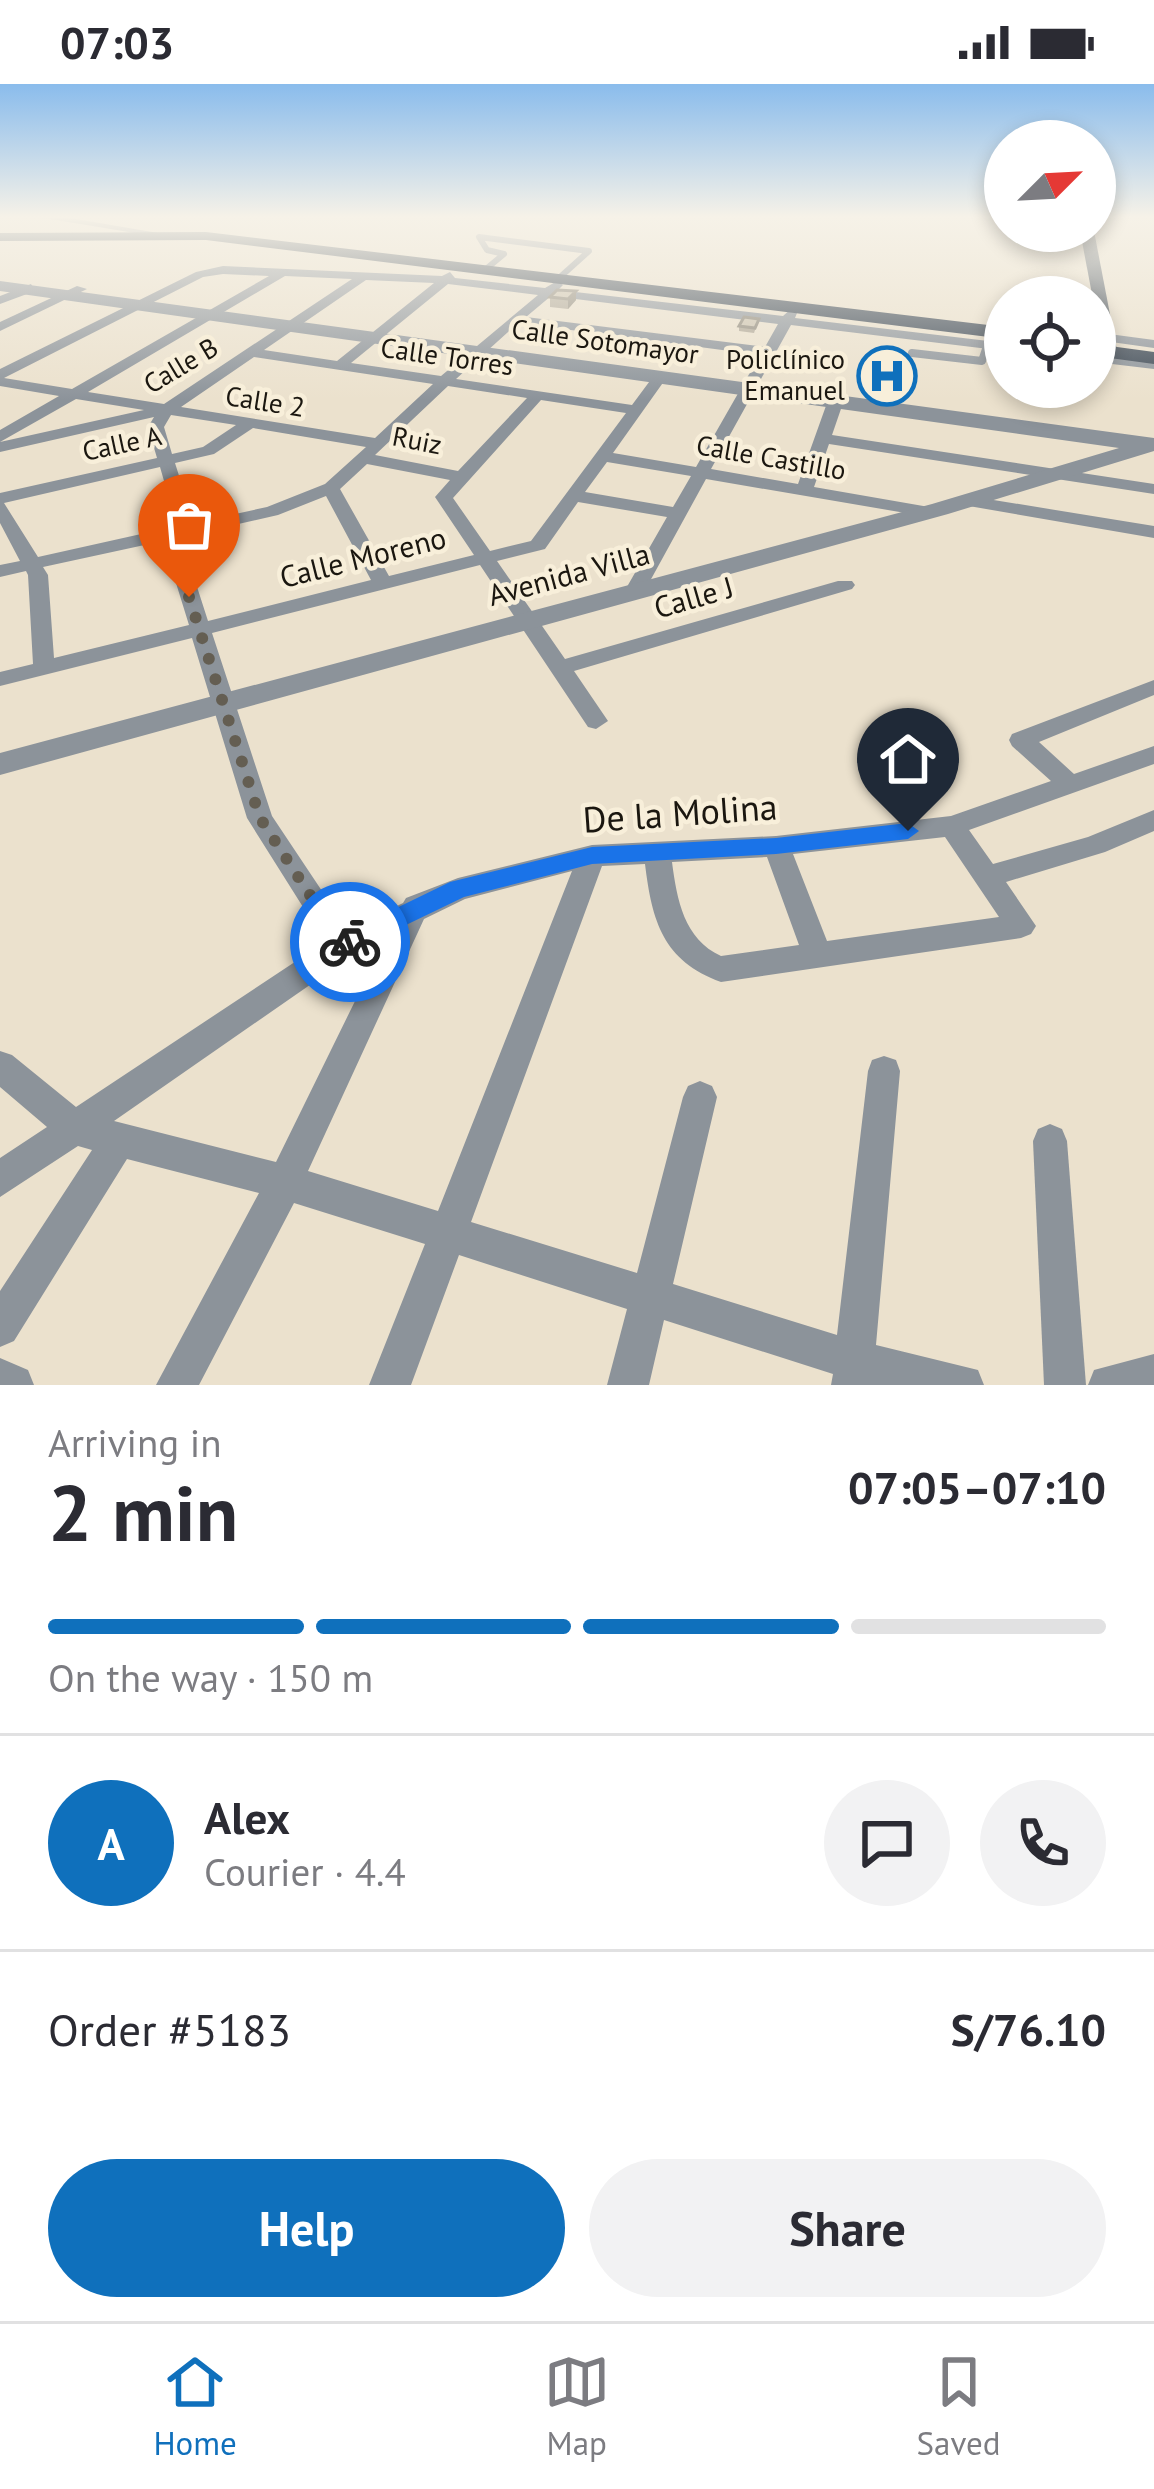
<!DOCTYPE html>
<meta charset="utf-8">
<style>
:root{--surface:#fff;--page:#f2f2f3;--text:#2b2b33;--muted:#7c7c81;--line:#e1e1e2;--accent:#0f70bc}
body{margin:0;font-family:"PT Sans",sans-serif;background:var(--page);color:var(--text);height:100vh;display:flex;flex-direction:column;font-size:45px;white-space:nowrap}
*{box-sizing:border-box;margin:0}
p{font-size:39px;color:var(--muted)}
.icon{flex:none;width:66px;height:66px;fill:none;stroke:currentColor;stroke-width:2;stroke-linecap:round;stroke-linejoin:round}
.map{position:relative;height:1301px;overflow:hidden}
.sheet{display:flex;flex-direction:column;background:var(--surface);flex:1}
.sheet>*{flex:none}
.needle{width:78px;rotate:66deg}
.controls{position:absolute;left:984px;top:36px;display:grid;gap:24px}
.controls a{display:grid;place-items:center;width:132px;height:132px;border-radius:50%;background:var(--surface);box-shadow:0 6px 18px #0003;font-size:60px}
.pin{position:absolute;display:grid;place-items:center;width:102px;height:102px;color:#fff;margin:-123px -51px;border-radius:50% 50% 50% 0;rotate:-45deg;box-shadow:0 0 12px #0007}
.pin .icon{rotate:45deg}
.courier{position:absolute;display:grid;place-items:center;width:120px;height:120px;margin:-60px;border:9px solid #1a73e8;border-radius:50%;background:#fff;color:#222;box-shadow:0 3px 15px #0007}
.summary em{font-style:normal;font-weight:800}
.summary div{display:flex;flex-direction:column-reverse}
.summary{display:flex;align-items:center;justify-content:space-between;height:204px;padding:0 48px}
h1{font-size:78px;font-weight:800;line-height:90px}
.bar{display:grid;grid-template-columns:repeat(4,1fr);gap:18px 12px;align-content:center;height:144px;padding:0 48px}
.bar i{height:15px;border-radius:9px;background:var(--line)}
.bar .current{background:var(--accent)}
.bar p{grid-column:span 4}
.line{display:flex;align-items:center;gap:30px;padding:0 48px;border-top:3px solid var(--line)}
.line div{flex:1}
.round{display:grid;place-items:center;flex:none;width:126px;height:126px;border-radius:63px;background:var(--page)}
.action{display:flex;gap:24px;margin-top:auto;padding:24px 48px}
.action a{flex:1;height:138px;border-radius:72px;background:var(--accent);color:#fff;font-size:48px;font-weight:800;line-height:138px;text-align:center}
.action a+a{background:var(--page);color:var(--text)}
.status{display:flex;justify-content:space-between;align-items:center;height:84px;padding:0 60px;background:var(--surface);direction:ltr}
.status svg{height:33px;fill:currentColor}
.tabs{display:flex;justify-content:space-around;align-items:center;height:168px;border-top:3px solid var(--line);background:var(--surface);font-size:33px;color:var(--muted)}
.tabs a{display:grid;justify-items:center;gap:6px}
.tabs .current{color:var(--accent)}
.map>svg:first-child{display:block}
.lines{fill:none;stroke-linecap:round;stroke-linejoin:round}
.service-far1{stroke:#8c939a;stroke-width:6}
.service{stroke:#8c939a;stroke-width:8}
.minor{fill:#8c939a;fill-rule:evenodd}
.tertiary{fill:#8c939a;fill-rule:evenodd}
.primary{fill:#47525e;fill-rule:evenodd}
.trunk{fill:#3b4754;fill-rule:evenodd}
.wall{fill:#aea695}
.shaded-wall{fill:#8d8779}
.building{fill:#cac1ad;stroke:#8d8779;stroke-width:3}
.route{fill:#1a73e8}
.done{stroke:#645e52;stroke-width:12;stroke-dasharray:0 21.6}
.labels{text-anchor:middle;stroke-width:9;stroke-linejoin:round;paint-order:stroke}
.far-street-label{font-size:27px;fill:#1b1710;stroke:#f8efda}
.far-poi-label{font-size:27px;fill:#1b1710;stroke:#f8efda;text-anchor:end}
.street-label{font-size:30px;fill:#1b1710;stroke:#f8efda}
.near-street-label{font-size:36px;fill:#1b1710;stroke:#f8efda}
</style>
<div class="status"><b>07:03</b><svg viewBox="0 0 49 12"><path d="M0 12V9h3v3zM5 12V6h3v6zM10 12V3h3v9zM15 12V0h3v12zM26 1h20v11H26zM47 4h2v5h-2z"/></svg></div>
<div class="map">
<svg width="1154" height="1301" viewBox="0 0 1154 1301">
<rect width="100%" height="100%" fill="#ebe1cd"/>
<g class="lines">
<polyline class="service-far1" points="486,185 504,170 487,166 479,153 589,167 559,194"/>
<polyline class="service" points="912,269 982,277 990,253"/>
<g class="minor">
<polygon points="44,134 70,134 164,150 159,153"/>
<path d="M223,182L442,192L450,188L455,194L545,204L557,197L563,201L558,206L783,232L791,225L797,229L795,234L1005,259V267L791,241L711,385L798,400L827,319L835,314L843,319L832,351L1154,400V410L829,360L814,403L929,423L938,428L929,433L706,395L644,508L634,514L624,508L667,433L578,418L545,465L497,477L565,575L838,497H852L855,501L852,505L574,587L608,637L596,645L588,643L480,481L212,549L272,732L348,846L403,819L406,814L458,794L592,761L776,752L951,732L1051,697L1012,662L1009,656L1012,650L1154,596V611L1039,658L1074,690L1154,662V680L969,746L993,780L1088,753L1154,726V747L1105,768L1006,798L1036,842L1031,850L1021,854L721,898C663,877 652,837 645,780L602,782L471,1138L637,1189L683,1013L688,1002L700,997L712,1002L717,1013L673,1200L837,1251L868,987L872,976L884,972L896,976L900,987L876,1261L978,1286L984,1301H831L833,1290L664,1236L649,1301H607L627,1225L459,1171L411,1301H369L425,1160L294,1119L199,1301H156L259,1109L127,1075L14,1257L0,1263V1207L92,1066L78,1062L0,1113V1074L47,1043L0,1003V967L12,971L76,1023L325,858L247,734L192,554L0,602V588L33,580L28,491L26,487L0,493V481L20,477L0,439V409L157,374L148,343L154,333L0,368V358L144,326L76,315L0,358V346L59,312L0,302V285L196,188ZM223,190L269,192L72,305L4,294L203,193ZM285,192L352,195L164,320L88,308ZM366,196L434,199L337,277L264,266ZM448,200L538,211L441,292L351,279ZM551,212L778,240L765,263L526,233ZM518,239L760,271L696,383L613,369L667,293L665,290H655L632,321L456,295ZM254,273L433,300L375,354L181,323ZM448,302L527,314L458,387L375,371ZM541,316L626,329L531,457L490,467L453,414ZM171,331L236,341L203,363L172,370L164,343ZM253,344L366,363L325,400L267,423L194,439L175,379L214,370ZM607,378L691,392L673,423L585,408ZM367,380L450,396L435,413L474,471L389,492L340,405ZM160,383L177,442L38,473L4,419ZM326,412L371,496L208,537L181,453L278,431ZM163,457L189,541L54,574L48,491L43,483ZM945,753L999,833L827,857L793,770ZM767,773L799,861L721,872C684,855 677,816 672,778ZM572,787L438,1127L308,1087L424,835L465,815ZM386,854L276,1078L114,1037L353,871Z"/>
<polygon points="31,200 35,207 0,220 0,212"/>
<polygon points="77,202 87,205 0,247 0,238"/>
<polygon points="1109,250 1154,256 1154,264 1104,257 1102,254"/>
<polygon points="1095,270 1154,277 1154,285 1095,278"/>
<polygon points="969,412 1154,442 1154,454 963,421 963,413"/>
<polygon points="1050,1040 1062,1045 1067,1057 1086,1301 1044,1301 1033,1057 1038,1045"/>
<polygon points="1154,1270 1154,1301 1088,1301 1094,1286"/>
<polygon points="0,1274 28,1286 34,1301 0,1301"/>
</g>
<polygon class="tertiary" points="0,197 1154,354 1154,367 948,430 0,691 0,669 932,420 1119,364 0,207"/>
<polygon class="primary" points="1080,147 1094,147 1118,272 1103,268"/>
<g class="trunk">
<polygon points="206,148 1005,243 1005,255 206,156 0,157 0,149"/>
<polygon points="1095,260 1154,268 1154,280 1095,272"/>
</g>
</g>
<g class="wall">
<polygon points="550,213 576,216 568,225 550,223"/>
<polygon points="759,235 754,249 739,247 739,242"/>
</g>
<polygon class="shaded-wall" points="576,207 576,216 568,225 568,215"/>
<g class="building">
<polygon points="557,206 576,207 568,215 550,213"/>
<polygon points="744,233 759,235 755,244 739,242"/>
</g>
<linearGradient id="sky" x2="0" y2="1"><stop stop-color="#8abcec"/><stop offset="0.42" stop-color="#f6f2e8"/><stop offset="1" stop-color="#f6f2e8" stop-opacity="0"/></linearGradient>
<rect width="1154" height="316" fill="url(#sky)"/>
<polygon class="route" points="908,739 919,747 908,755 776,770 592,780 464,813 350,868 338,858 341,851 450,798 592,763 776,754"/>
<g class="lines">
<polyline class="done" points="189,513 260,734 343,862 350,858"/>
</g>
<defs>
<symbol id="hospital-ring" viewBox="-11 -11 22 22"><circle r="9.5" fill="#f8efda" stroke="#0f70bc" stroke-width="1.5"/><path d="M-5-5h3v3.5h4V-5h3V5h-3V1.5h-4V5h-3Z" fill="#0f70bc"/></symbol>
</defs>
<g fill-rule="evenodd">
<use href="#hospital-ring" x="854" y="259" width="66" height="66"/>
</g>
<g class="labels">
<g class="far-street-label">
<text transform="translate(605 258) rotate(8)" y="9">Calle Sotomayor</text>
<text transform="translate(447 273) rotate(8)" y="9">Calle Torres</text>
<text transform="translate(181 282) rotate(-31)" y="9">Calle B</text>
<text transform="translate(265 318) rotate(9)" y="9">Calle 2</text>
<text transform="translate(417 357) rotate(11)" y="9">Ruiz</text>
<text transform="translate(122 360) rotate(-12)" y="9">Calle A</text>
<text transform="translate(771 374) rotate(10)" y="9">Calle Castillo</text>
</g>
<g class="far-poi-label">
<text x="845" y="285">Policlínico<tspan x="845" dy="31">Emanuel</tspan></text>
</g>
<g class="street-label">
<text transform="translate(363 474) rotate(-14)" y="10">Calle Moreno</text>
<text transform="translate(569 491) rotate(-15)" y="10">Avenida Villa</text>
<text transform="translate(694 514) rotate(-16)" y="10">Calle J</text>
</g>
<g class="near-street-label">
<text transform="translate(680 729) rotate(-4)" y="13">De la Molina</text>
</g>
</g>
</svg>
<div class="controls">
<a><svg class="needle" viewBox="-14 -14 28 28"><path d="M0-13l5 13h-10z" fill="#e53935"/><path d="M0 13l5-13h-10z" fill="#7c7c81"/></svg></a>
<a><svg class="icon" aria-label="locate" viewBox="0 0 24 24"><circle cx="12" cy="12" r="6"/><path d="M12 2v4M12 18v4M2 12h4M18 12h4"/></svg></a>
</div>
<div class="pin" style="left:189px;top:513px;background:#ea580c"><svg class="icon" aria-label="bag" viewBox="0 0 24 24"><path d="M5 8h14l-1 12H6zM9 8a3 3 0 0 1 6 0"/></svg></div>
<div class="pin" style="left:908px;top:747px;background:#1f2937"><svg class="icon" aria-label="home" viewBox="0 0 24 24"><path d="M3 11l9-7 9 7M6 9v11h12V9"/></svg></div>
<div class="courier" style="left:350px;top:858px"><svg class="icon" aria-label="bike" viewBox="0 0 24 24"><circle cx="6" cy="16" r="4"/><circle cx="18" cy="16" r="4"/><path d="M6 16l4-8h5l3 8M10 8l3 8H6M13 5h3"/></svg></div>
</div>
<section class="sheet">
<div class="summary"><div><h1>2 min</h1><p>Arriving in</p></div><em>07:05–07:10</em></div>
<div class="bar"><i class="current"></i><i class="current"></i><i class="current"></i><i></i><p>On the way · 150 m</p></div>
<div class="line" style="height:216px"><b class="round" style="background:var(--accent);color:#fff">A</b><div><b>Alex</b><p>Courier · 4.4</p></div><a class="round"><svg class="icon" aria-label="chat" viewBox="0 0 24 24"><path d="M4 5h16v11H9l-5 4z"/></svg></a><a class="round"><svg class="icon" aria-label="phone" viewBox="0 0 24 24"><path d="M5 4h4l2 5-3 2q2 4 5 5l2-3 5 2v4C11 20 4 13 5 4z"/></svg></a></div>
<div class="line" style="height:156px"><div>Order #5183</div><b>S/76.10</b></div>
<div class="action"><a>Help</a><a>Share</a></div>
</section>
<nav class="tabs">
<a class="current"><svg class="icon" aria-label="home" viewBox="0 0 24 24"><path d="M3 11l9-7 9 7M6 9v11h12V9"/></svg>Home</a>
<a><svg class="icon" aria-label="map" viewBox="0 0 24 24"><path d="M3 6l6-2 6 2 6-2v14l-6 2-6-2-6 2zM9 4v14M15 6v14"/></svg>Map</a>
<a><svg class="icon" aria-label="saved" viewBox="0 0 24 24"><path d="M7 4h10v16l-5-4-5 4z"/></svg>Saved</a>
</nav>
